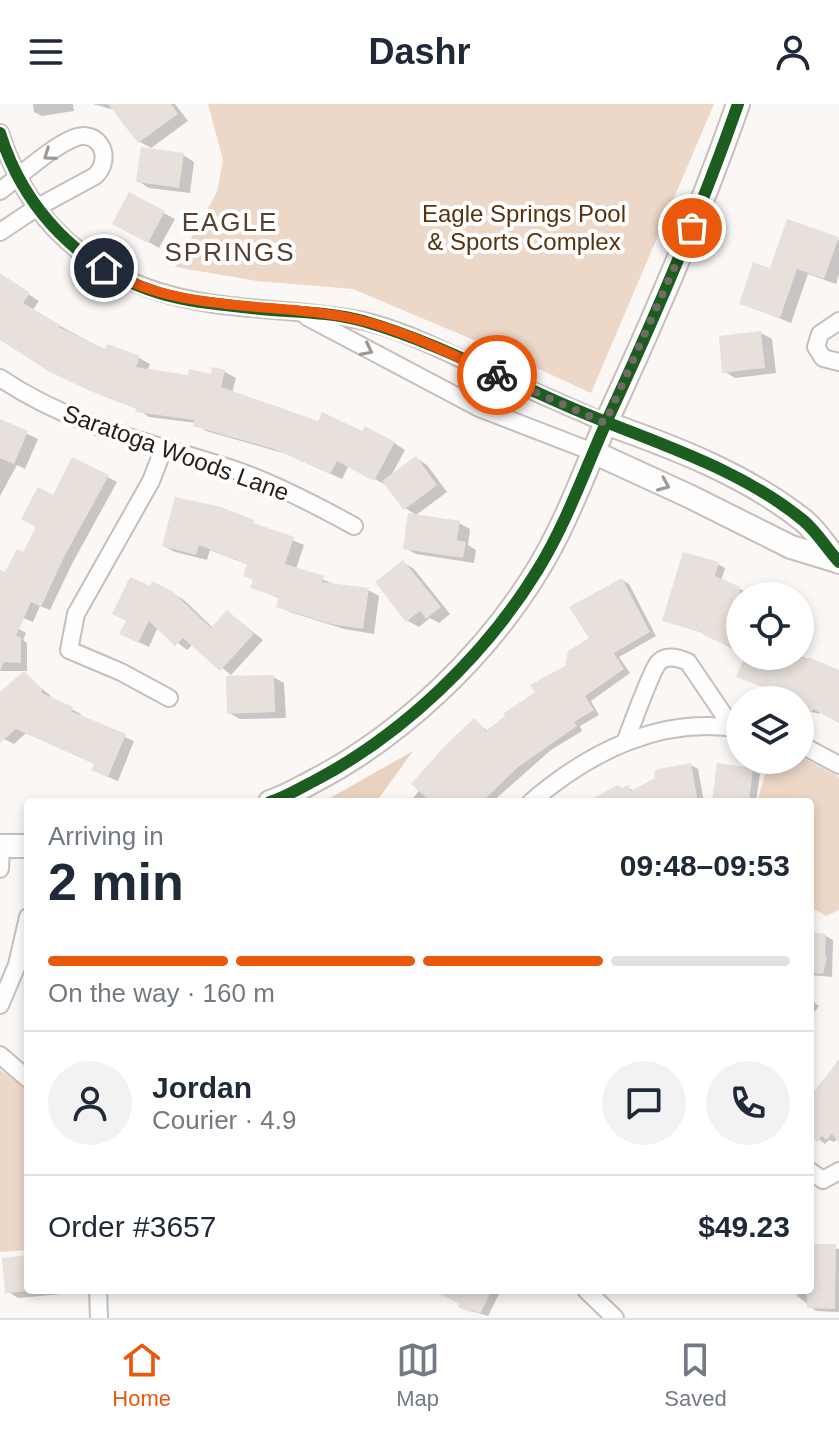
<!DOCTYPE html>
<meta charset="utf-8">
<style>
:root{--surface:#fff;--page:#f2f2f3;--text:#1f2937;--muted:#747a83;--line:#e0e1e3;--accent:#ea580c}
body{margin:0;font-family:Helvetica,sans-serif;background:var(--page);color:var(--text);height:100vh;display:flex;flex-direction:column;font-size:30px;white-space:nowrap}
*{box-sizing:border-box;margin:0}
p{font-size:26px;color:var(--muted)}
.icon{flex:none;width:44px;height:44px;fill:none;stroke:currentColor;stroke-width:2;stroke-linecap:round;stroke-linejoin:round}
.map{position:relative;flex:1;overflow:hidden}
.panel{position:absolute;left:24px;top:694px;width:790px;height:496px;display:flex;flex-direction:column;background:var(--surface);border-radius:8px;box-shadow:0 4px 12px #0003}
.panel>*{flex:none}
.controls{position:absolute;left:726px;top:478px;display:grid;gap:16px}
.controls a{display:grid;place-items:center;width:88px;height:88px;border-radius:50%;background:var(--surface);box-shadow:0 4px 12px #0003;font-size:40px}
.pin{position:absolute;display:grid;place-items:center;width:68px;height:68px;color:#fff;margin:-34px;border:4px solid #fff;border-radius:50%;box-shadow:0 2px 8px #0007}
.courier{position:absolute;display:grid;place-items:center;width:80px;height:80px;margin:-40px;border:6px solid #ea580c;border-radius:50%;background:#fff;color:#222;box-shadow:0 2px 10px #0007}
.head em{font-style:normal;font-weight:700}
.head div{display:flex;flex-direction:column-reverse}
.head{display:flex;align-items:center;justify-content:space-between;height:136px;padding:0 24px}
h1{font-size:52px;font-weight:700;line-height:60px}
.bar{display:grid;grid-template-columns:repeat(4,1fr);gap:12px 8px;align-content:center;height:96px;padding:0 24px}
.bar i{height:10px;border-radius:6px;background:var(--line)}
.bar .active{background:var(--accent)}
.bar p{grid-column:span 4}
.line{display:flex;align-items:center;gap:20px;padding:0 24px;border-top:2px solid var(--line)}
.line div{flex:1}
.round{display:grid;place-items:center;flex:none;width:84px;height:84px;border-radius:42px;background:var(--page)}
header{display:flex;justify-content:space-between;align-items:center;height:104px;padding:0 24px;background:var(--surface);font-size:36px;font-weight:700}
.menu{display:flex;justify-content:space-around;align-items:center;height:112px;border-top:2px solid var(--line);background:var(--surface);font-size:22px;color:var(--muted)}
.menu a{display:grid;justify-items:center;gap:4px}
.menu .active{color:var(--accent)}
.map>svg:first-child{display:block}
.green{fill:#edd7c7}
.forest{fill:#e9d2c0}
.shadow{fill:#0003}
.building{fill:#e7e0db}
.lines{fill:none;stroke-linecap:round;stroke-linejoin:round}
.street-casing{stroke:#c6bfbb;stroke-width:20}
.secondary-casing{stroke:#c6bfbb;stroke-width:26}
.street{stroke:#fefefe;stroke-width:16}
.secondary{stroke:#fefefe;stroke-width:22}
.cycleway-casing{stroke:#fff;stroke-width:17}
.cycleway{stroke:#1b5e20;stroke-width:12}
.oneway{stroke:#9e9996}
.done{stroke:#726a64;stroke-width:8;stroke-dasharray:0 14.4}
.route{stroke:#ea580c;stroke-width:10}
.labels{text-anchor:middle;stroke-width:8;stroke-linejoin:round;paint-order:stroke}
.park-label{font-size:24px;fill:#58310d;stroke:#fff}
.street-label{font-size:24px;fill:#291e16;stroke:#fff}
.neighbourhood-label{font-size:26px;letter-spacing:2px;fill:#58402d;stroke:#fff}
</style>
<header><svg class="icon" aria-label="menu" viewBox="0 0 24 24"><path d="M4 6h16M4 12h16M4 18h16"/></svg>Dashr<svg class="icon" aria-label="person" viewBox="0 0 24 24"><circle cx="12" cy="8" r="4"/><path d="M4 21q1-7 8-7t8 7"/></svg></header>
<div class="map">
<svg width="839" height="1214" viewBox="0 0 839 1214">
<rect width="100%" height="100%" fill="#faf7f5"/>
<g class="green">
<polygon points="208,0 714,0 591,289 502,248 353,185 257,177 175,163 217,88 223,56"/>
<polygon points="800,652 839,673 839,806 826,812 816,806 810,808 810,698 757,698 769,656 800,656"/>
<polygon points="0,966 28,986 28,1146 0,1148"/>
</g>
<polygon class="forest" points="413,647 376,698 323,698"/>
<g class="shadow">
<polygon points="33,0 73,0 74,7 42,12 34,8"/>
<polygon points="93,0 124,0 121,8"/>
<polygon points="134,0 175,0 188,17 151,44 140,38 119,11"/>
<polygon points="183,51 194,58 190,89 149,84 138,77"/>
<polygon points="130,91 175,115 159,144 115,119"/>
<polygon points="788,118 839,136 839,170 836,180 808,170 791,219 742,199 772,167"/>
<polygon points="0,172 39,197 32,207 107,247 139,254 150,260 147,267 189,273 212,272 214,265 225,268 236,274 232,289 319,320 394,339 405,346 390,374 416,354 427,361 447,388 416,411 405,404 386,381 349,361 342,375 287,350 206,327 196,319 149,313 138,305 103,292 62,272 0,230"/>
<polygon points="761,229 772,235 776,269 735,274 724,267"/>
<polygon points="0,317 38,335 25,365 17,361 0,392"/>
<polygon points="73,355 117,378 72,460 50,506 40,502 33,518 0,504 0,468 6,471 24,451"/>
<polygon points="220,405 304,441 296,465 334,480 368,486 379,492 374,530 344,525 290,508 279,502 281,495 253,483 255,477 249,461 210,446 207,456 175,448 164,442"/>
<polygon points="459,419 470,425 468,441 476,446 474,459 416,450 405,444"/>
<polygon points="403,458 414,465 450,510 439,519 430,514 419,523 408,517"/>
<polygon points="718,460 725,464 721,477 756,492 740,492 740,549 706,530 664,516"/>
<polygon points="622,476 629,480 656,532 619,553 630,569 591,597 599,611 580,622 582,627 551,646 492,698 410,698 475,617 488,627 566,564 592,535"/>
<polygon points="151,485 172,489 184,496 213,524 228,508 263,536 231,571 193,540 187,546 158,523 149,543 132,535"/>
<polygon points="0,525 19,525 26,529 23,536 27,539 27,567 0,567"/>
<polygon points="747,552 800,552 839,568 839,619 820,607 819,610 800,605 800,596 781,596 782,589 745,576"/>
<polygon points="24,570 51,592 51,595 81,610 79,613 134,637 118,677 103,671 96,660 26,629 14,640 4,635 0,630 0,590"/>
<polygon points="273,573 284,579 286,614 240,615 229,609"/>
<polygon points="691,661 698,665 704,698 600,698 627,683 634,687"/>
<polygon points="752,666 760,670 756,698 714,698"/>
<polygon points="810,830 826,832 833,836 832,873 810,871"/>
<polygon points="810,895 819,902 810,914"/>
<polygon points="839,955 839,1034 834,1038 829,1036 825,1040 810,1028 810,993 823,980"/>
<polygon points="810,1141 839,1145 839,1208 816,1207 797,1192 797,1186 810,1186"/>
<polygon points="28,1153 28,1186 61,1186 61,1190 18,1194 7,1187"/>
<polygon points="454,1186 501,1186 488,1212 467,1206"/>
</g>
<g class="building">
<polygon points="108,0 171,0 178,10 138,39"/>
<polygon points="141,43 184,49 179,84 136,78"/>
<polygon points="129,88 165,107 148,139 112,120"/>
<polygon points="787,115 839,133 824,175 797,165 780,214 739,200 753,158 770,164"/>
<polygon points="0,169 30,189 23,199 60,221 59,223 105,245 107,240 140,252 136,263 188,271 189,265 211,270 212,263 225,266 221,283 318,317 322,308 362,327 365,322 395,338 374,377 337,357 330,370 274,345 193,322 194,316 135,308 136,304 90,287 48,267 0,236"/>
<polygon points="761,227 765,264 722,269 719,232"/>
<polygon points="0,315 28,327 14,360 0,354"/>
<polygon points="416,352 437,381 404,406 382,377"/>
<polygon points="72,353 109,371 63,455 41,503 31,498 16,532 21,533 21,559 4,558 0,567 0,466 5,468 17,445 23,448 36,423 21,415 38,383 53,391"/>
<polygon points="175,393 221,403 254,416 253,419 294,433 285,460 324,472 322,478 369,484 363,525 331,520 276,503 279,493 250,484 253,476 243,472 247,460 199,441 196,451 162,442"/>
<polygon points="408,409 460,417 457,436 466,438 463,454 403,445"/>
<polygon points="683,448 719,458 715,472 740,483 740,547 703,531 704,529 662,517"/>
<polygon points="403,456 441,503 426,515 420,507 406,518 375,478"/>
<polygon points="130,473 150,482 152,477 173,488 211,524 227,506 254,530 220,567 183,534 175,542 149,517 138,539 119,530 126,517 112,510"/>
<polygon points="622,474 650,528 614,549 624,565 585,592 594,606 574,618 577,622 518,663 482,698 431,698 411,680 443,644 474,614 486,627 505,612 503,610 535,588 530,581 565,562 568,547 589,534 569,503"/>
<polygon points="745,552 798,552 807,556 808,553 839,566 839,619 813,605 812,608 800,603 800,596 776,596 779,589 736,573"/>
<polygon points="24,567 42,585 42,589 73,603 71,607 126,630 108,673 91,666 94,660 16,625 0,639 0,588"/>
<polygon points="274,571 275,608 227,610 226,572"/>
<polygon points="691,659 698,698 586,698 618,681 622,684 628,681 631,687 655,674 654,668 658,665"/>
<polygon points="717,659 753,664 749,698 712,698"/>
<polygon points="810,828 826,830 825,852 827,854 823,870 810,869"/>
<polygon points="839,956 839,1039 832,1030 826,1036 822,1032 817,1038 810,1031 810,992"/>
<polygon points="810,1140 836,1140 835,1205 807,1204 807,1186 810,1186"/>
<polygon points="28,1151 28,1187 5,1189 2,1154"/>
<polygon points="432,1186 492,1186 480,1210 472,1206 471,1209 458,1203 459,1200"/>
</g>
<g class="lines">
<defs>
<g id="street">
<path d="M0,29C32,130 106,183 208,199C258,207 309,206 359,216C398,224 435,243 472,260C516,280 561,299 605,319"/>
<path d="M0,87C21,71 50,44 74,34C99,24 114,54 95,72L36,104L0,128"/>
<polyline points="307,213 479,304 593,348"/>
<polyline points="839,217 820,230 816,243 823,254 839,258"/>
<path d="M0,274C74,324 155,339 238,367C278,381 316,401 354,422"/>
<polyline points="163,346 151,377 76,510 69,546 121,568 169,594"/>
<path d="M626,636C631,623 651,568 658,559C666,550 679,554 688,558L732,623"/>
<polyline points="800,640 839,661"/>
<path d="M531,698C589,648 662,611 740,625"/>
<polyline points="0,765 1,742"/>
<polyline points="0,901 17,861 28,813"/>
<polyline points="0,951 28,975"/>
<polyline points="810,1067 823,1076 839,1067"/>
<polyline points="98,1186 99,1214"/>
<polyline points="586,1186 615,1214"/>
</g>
<g id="secondary">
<path d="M605,319C674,343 746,371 803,416C817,427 827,445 839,458"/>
<polyline points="593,348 691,393 791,443 837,457"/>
<path d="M270,698C286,693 300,684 314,677C402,631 485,552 537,467C570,414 589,353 616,297C661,199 703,101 738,0"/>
<polyline points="0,742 28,742"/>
</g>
</defs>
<use href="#street" class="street-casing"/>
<use href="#secondary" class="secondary-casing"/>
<use href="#street" class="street"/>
<use href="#secondary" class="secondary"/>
<defs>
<g id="cycleway">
<path d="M0,29C24,106 81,165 159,189C192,199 227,201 261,205C294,208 331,208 363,217C433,237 498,272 565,301C644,336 735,360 804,417C817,428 827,445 839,458"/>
<path d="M270,698C286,693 300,684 314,677C402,631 485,552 537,467C570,414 589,353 616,297C661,199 703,101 738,0"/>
</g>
</defs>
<use href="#cycleway" class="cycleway-casing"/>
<use href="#cycleway" class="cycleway"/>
</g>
<defs><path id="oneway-chevron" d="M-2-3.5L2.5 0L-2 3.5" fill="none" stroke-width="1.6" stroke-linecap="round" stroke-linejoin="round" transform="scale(2)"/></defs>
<g class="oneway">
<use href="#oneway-chevron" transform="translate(49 51) rotate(145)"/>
<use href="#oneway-chevron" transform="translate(367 246) rotate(27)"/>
<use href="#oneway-chevron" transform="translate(664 381) rotate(23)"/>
</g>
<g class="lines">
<polyline class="done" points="497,271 605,319 692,124"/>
<path class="route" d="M104,164C182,212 275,196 360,216C408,228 452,251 497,271"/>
</g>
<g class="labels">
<g class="park-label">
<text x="524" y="118">Eagle Springs Pool<tspan x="524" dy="28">&amp; Sports Complex</tspan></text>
</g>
<g class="street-label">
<text transform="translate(176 349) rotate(20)" y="8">Saratoga Woods Lane</text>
</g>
<g class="neighbourhood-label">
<text x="230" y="127">EAGLE<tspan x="230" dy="30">SPRINGS</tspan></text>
</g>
</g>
</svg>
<div class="controls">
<a><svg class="icon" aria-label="locate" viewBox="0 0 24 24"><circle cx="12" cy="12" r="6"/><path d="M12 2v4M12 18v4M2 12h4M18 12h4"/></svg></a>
<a><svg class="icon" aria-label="layers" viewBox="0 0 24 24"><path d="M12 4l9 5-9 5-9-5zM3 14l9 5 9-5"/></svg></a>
</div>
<div class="pin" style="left:692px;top:124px;background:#ea580c"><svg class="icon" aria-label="bag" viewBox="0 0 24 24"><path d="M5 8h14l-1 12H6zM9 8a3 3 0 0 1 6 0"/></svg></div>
<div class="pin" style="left:104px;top:164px;background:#1f2937"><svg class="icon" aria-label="home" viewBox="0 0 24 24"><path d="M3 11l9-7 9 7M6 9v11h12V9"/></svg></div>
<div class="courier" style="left:497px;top:271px"><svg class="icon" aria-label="bike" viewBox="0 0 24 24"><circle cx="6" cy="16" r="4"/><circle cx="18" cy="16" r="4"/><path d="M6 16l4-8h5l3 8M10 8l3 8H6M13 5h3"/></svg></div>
<section class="panel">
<div class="head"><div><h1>2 min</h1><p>Arriving in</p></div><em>09:48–09:53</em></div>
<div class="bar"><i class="active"></i><i class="active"></i><i class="active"></i><i></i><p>On the way · 160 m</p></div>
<div class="line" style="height:144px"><a class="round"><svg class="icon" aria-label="person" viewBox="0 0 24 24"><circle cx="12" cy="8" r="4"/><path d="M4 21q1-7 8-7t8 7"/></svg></a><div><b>Jordan</b><p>Courier · 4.9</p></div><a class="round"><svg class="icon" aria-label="chat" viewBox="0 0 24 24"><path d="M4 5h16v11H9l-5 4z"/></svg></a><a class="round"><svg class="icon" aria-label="phone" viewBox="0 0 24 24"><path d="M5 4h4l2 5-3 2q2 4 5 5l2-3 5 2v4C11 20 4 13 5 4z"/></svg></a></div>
<div class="line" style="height:104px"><div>Order #3657</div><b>$49.23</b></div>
</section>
</div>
<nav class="menu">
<a class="active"><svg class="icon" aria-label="home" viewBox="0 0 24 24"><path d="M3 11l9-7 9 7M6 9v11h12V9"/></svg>Home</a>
<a><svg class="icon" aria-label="map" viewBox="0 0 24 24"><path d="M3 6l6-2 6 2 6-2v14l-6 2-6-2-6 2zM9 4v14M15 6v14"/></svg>Map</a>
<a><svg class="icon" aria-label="saved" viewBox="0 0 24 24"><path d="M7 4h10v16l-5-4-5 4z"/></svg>Saved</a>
</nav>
